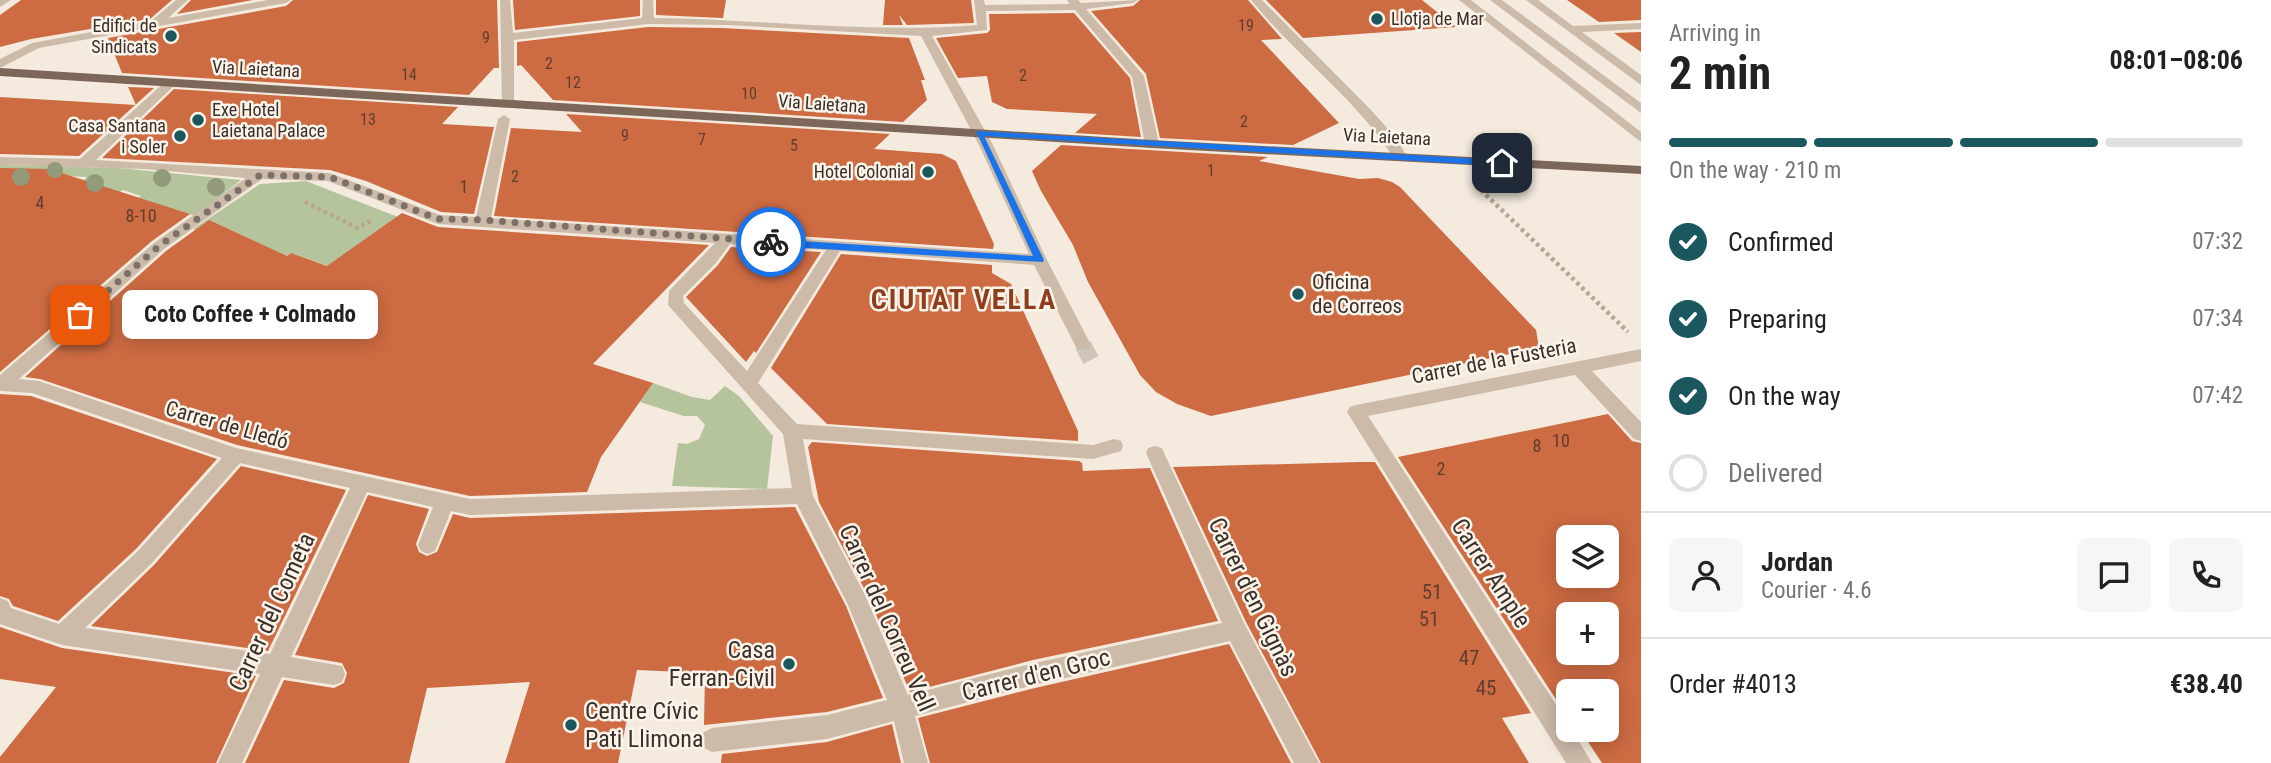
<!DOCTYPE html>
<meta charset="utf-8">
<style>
:root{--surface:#fff;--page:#f6f6f6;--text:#222;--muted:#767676;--line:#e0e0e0;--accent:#1b575e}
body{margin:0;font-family:"Roboto Condensed",sans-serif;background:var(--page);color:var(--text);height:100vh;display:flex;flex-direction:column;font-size:26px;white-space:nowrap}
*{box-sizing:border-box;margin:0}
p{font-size:23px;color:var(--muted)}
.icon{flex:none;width:38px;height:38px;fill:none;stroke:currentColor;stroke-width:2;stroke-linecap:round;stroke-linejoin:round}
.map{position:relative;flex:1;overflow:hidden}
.side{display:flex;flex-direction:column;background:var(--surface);width:630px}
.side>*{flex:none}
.fabs{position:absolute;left:1556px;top:525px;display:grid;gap:14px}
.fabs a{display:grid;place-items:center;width:63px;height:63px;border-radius:10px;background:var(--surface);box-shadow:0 4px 18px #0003;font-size:35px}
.pin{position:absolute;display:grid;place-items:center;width:60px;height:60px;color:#fff;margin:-30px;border-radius:14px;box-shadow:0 4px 10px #0006}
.courier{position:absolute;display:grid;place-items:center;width:70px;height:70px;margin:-35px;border:5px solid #1a73e8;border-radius:50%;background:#fff;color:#222;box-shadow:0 2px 9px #0007}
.bubble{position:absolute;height:49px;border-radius:10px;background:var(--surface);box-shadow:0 4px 18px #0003;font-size:23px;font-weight:700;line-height:49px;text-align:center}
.summary em{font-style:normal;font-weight:700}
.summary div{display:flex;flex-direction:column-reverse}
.summary{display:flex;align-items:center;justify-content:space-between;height:119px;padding:0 28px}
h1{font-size:46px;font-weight:700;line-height:52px}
.bar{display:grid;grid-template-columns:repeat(4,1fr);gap:10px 7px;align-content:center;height:84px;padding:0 28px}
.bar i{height:9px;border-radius:5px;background:var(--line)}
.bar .active{background:var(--accent)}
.bar p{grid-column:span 4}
.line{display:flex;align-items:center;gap:18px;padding:0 28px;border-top:2px solid var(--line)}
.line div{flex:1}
.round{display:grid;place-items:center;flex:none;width:74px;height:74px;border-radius:10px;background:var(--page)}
ol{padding:0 28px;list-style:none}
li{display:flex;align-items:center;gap:21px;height:77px}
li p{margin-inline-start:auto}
li .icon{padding:7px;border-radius:50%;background:var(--accent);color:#fff;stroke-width:4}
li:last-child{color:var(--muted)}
li i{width:38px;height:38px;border:4px solid var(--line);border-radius:50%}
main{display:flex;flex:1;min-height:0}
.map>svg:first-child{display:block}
.green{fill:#b5c49c}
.building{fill:#cd6b43;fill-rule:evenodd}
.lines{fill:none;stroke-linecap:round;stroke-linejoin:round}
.minor-tunnel{stroke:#cfc5ba;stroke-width:17;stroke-dasharray:17 8;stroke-linecap:butt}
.path-far1{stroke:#b9a592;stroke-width:3.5;stroke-dasharray:2.5 2.5;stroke-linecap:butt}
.path{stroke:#b9a592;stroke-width:4.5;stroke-dasharray:3.5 3.5;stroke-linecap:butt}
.minor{fill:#cdbba9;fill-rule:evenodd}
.major{fill:#7d6759;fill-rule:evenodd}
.tree{fill:#949b7c}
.route{fill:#1a73e8}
.done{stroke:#7b7168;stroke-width:7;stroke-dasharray:0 12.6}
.poi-dot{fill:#1b575e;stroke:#fbf4eb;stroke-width:2.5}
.labels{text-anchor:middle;stroke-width:5;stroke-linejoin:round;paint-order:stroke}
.far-number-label{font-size:16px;fill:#5f3e30}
.far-poi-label{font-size:18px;fill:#3a2f29;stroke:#fbf4eb;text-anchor:end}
.far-street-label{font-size:18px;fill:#3a2f29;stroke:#fbf4eb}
.number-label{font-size:18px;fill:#5f3e30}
.poi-label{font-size:21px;fill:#3a2f29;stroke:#fbf4eb;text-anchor:start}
.street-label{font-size:21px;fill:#3a2f29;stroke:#fbf4eb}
.near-number-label{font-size:21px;fill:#5f3e30}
.near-street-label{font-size:24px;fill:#3a2f29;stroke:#fbf4eb}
.near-poi-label{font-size:24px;fill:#3a2f29;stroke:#fbf4eb;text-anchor:end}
.district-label{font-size:28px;font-weight:bold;letter-spacing:2px;fill:#8e3d1d;stroke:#fbf4eb}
</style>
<main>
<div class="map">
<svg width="1641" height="763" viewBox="0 0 1641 763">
<rect width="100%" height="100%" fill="#f4ebde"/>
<g class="green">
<polygon points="0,165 118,168 241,180 195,216 174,209 126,206 141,196 123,190 107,200 74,189 87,177 62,176 0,182"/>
<polygon points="306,181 398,217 328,266 291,253 276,263 193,229 260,184"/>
<polygon points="653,383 692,397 710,400 725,386 739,396 773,436 767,489 672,486 678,443 687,444 699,439 705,425 697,416 684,416 640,402"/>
</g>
<g class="building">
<polygon points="21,0 172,0 150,19 31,39 0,47 0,15"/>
<polygon points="191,0 253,0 177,14"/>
<polygon points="293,0 497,0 499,68 494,68 469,95 122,73 108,38 286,6"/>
<polygon points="513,0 640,0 640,16 515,30"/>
<polygon points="656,0 726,0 723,18 656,15"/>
<polygon points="885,0 971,0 974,23 907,25 899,15 903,25 883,25"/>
<polygon points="1140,0 1248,0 1282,39 1261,40 1339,123 1293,145 1160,138 1146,74 1091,11 1133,6"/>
<polygon points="1266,0 1422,0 1456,27 1303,38"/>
<polygon points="1567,0 1641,0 1641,20 1599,22"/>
<polygon points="1074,13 1130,78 1141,137 1075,133 1097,114 1007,109 992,102 987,76 958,78 936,38 987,33 990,30 989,14"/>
<polygon points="648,27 722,28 909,38 925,80 921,80 927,100 903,122 553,100 521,65 517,66 517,42"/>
<polygon points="1641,32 1641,52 1614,33"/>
<polygon points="128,87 154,88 79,156 0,154 0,97 136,105"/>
<polygon points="174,89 458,107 442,124 494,127 474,214 441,212 366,181 330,170 102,158"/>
<polygon points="566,114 890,134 874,149 942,154 956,161 994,244 993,249 494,216 511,128 582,132"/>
<polygon points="1061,145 1268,157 1259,161 1359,179 1378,178 1392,182 1400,187 1536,330 1539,348 1211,416 1177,404 1156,392 1140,375 1088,282 1073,245 1041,191 1032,171"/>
<polygon points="0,168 49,169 190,214 152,241 0,372"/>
<polygon points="402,213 438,227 709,245 593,364 653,383 601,457 587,492 470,496 237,445 40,379 25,377 166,251 209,220 287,256 291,253 327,266"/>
<polygon points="731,247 821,252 756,353 754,351 746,362 686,297 718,265"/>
<polygon points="841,254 992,265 992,273 1011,284 1078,431 1078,441 827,424 771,368"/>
<polygon points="0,394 31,396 217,459 136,549 58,621 13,606 9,599 0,596"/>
<path d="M1608,414L1632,441L1641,443V763H1602L1580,730H1606V691H1568V712L1565,707H1561L1398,457ZM1568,537H1606V576H1568ZM1568,614H1606V653H1568Z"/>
<polygon points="812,442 1079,461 1082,463 1083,471 1150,468 1218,621 1033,660 910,692 867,594 819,502 808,447"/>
<polygon points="1360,462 1375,462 1531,713 1502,718 1529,763 1321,763 1246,622 1173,467"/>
<polygon points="241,466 346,490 268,651 91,626 154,565"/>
<polygon points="368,495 429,509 416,544 419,552 427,556 437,552 453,514 470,518 795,507 846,606 883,698 827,712 704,725 705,673 637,670 618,763 505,763 530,682 427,688 409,763 245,763 284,680 334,688 344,683 347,673 342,663 295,655"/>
<polygon points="0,627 62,648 256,676 216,763 0,763 0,757 56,687 0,679"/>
<polygon points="1229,644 1291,763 930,763 918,718 1035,688"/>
<polygon points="892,724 901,763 721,763 722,754 827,742"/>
</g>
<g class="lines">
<polyline class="minor-tunnel" points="1083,345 1093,364"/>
<polyline class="path-far1" points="1478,187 1482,191"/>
<g class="path">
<polyline points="1481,190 1628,332"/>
<polyline points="305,202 358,228 372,220"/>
</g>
<g class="minor">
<polygon points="0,0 11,0 0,7"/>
<polygon points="176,0 188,0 168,18 268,0 291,0 286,3 39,48 0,68 0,59 32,43 151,21"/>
<path d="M500,0H510L513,33L642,18L643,0H653L654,18C761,19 870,34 977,25L974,0H984L985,5L1069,4L1067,0H1078L1081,3L1138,0L1133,3L1086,9L1144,76L1159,144L1152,148L1145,144L1132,77L1075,10L986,11L987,30L932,36L993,145L1047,260L1091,345L1089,349H1077L1034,265L840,251L758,383L797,424L1093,445L1114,439L1121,441L1123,446L1121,451L1093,459L803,439L813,496L865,595L908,695L1034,663L1222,623L1146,453L1148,448L1155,446L1162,448L1164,453L1244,623L1319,763H1294L1230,641L1034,685L915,716L928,763H904L894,721L827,739L712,752L704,748L700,740L704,732L712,728L827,715L887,700L848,605L797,504L470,515L451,511L435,551L428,554L421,551L418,545L433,507L367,492L291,657L342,666L345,674L342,682L334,685L282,677L242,763H218L260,674L62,645L0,624V598L8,601L11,608L59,624L138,551L222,458L32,393L0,391V375L154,243L246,178L144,169L0,165V157L80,159L167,80H175L177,83L96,160L330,173L440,215L476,217L498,119L504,115L510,119L491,218L1029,254L979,145L921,36L727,25L648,24L514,40V104L508,108L502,104ZM262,179L328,181L438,224L715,243L669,291L668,305L783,434L792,488L470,499L236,448L39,381L19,379L164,249ZM730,244L826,250L747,371L684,303L683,296L716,263ZM240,463L350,488L270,654L85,628L152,563Z"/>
<path d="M1251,0H1262L1371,110L1397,139L1407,157L1405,160H1395C1357,99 1296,56 1251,0Z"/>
<polygon points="1459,0 1471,0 1641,132 1641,142"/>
<polygon points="1490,0 1502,0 1641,103 1641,113"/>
<polygon points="1526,0 1538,0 1573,26 1641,23 1641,29 1582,32 1641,75 1641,85"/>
<polygon points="1641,349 1641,361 1592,371 1641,422 1641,441 1634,439 1575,375 1368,416 1568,723 1568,730 1572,730 1592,763 1566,763 1347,412 1350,407 1356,405"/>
</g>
<polygon class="major" points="0,68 1152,140 1641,166 1641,174 1152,148 0,76"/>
</g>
<g class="tree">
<circle cx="55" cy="170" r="8"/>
<circle cx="21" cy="177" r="9"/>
<circle cx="162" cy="178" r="9"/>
<circle cx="95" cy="183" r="9"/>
<circle cx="216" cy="187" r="9"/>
</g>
<polygon class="route" points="976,131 1502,160 1506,163 1502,166 984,136 1044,260 1043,262 771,246 766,242 771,239 1033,256"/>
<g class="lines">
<polyline class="done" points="80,315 159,246 260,175 330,177 438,219 483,220 771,242"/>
</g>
<g class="poi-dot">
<circle cx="1377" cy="19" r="7"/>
<circle cx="171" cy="36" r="7"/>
<circle cx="198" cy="120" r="7"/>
<circle cx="180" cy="136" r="7"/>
<circle cx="928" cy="172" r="7"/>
<circle cx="1298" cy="294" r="7"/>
<circle cx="789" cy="664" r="7"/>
<circle cx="571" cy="725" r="7"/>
</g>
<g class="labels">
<g class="far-number-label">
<text x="1246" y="31">19</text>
<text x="486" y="43">9</text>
<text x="549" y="69">2</text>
<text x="409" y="80">14</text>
<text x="1023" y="81">2</text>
<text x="573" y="88">12</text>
<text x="749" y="99">10</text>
<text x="368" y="125">13</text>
<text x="1244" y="127">2</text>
<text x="625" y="141">9</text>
<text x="702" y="145">7</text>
<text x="794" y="151">5</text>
<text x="1211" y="176">1</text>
<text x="515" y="182">2</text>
</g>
<g class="far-poi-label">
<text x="1391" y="25" text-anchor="start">Llotja de Mar</text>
<text x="157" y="32">Edifici de<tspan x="157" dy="21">Sindicats</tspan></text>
<text x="212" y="116" text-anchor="start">Exe Hotel<tspan x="212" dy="21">Laietana Palace</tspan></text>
<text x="166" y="132">Casa Santana<tspan x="166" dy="21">i Soler</tspan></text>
<text x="914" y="178">Hotel Colonial</text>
</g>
<g class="far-street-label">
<text transform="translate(256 69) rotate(3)" y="6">Via Laietana</text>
<text transform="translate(822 104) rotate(4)" y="6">Via Laietana</text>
<text transform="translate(1387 137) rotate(3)" y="6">Via Laietana</text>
</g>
<g class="number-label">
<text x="464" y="193">1</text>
<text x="40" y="209">4</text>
<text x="141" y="222">8-10</text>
<text x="1561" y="447">10</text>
<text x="1537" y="452">8</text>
<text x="1441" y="475">2</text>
</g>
<g class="poi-label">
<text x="1312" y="289">Oficina<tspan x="1312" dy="24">de Correos</tspan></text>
</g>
<g class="street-label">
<text transform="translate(1494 361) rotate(-11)" y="7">Carrer de la Fusteria</text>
<text transform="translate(227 425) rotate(16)" y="7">Carrer de Lledó</text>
</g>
<g class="near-number-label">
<text x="1432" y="599">51</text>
<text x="1429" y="626">51</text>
<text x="1469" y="665">47</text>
<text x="1486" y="695">45</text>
</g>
<g class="near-street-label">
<text transform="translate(1491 573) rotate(57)" y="8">Carrer Ample</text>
<text transform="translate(1253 597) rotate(64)" y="8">Carrer d'en Gignàs</text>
<text transform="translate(272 612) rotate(-65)" y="8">Carrer del Cometa</text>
<text transform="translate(887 618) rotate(66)" y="8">Carrer del Correu Vell</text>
<text transform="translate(1036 675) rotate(-14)" y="8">Carrer d'en Groc</text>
</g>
<g class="near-poi-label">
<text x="775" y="658">Casa<tspan x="775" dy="28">Ferran-Civil</tspan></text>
<text x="585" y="719" text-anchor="start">Centre Cívic<tspan x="585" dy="28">Pati Llimona</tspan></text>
</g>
<g class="district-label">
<text x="964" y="309">CIUTAT VELLA</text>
</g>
</g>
</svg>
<div class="fabs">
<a><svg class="icon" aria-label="layers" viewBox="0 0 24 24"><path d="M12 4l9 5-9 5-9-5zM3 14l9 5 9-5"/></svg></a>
<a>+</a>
<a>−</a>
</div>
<div class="pin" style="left:80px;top:315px;background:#ea580c"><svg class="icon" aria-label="bag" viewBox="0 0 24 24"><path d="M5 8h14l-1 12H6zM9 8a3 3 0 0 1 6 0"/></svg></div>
<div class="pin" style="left:1502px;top:163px;background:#1f2937"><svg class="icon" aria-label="home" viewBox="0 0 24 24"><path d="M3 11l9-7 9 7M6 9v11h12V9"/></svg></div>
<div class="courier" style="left:771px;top:242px"><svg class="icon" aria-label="bike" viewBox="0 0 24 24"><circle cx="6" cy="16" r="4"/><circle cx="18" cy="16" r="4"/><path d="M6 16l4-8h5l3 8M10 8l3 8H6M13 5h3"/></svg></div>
<div class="bubble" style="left:122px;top:290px;width:256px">Coto Coffee + Colmado</div>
</div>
<section class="side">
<div class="summary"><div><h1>2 min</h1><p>Arriving in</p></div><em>08:01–08:06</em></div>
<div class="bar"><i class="active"></i><i class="active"></i><i class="active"></i><i></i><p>On the way · 210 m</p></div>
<ol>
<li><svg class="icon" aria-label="check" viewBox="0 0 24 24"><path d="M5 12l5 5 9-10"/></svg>Confirmed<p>07:32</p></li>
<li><svg class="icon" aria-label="check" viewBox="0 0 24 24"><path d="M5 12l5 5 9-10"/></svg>Preparing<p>07:34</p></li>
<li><svg class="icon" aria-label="check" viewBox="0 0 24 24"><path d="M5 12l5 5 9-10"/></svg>On the way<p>07:42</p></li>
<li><i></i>Delivered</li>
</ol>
<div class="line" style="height:126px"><a class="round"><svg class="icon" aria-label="person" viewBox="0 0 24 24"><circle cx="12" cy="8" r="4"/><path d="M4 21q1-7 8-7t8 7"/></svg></a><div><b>Jordan</b><p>Courier · 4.6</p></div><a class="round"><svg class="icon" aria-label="chat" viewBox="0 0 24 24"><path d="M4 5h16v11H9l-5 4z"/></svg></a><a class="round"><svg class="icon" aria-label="phone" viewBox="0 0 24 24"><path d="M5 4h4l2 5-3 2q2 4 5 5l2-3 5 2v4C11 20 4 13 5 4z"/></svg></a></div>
<div class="line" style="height:91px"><div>Order #4013</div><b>€38.40</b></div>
</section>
</main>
